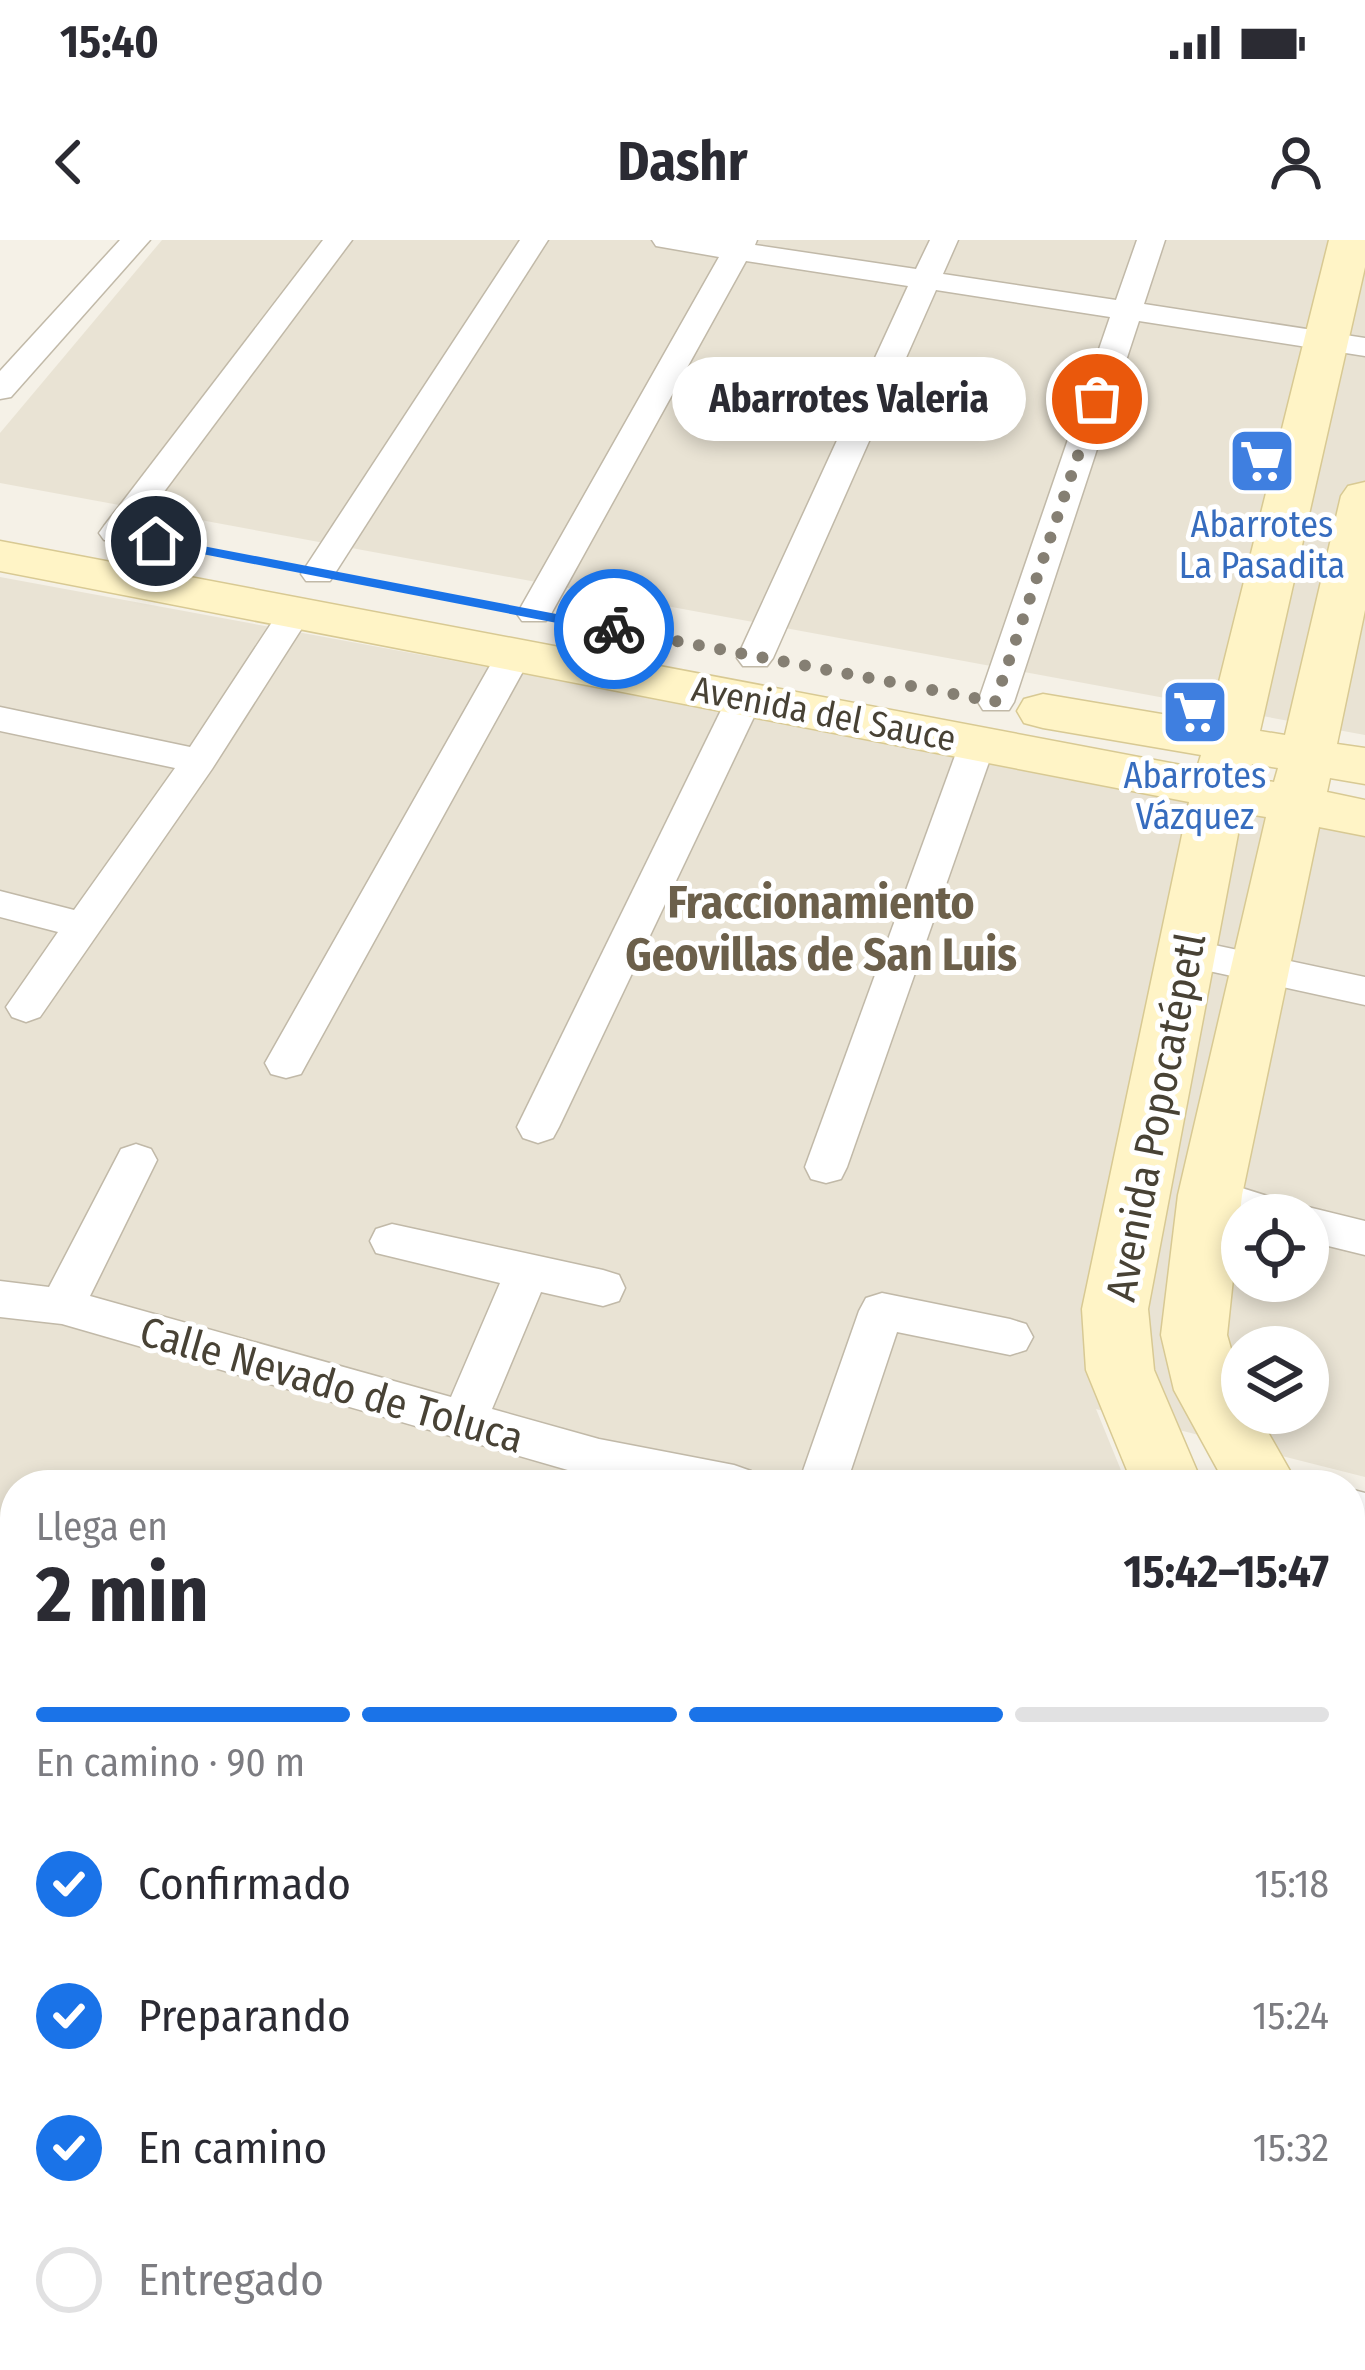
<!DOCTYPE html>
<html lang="es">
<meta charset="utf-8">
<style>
:root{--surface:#fff;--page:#f2f2f3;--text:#2b2b33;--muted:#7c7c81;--line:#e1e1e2;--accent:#1a73e8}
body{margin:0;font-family:"Fira Sans Condensed",sans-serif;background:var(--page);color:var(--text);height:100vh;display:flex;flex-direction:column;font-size:45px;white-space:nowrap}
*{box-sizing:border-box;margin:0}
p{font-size:39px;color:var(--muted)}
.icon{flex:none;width:66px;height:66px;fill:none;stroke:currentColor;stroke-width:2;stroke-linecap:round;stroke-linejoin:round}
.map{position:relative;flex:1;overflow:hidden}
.drawer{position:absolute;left:0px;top:1230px;width:1365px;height:900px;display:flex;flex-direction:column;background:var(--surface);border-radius:48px 48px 0 0;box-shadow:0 6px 18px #0003}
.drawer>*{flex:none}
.buttons{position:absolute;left:1221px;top:954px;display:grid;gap:24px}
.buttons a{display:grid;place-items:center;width:108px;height:108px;border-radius:50%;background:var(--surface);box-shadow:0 6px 18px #0003;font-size:60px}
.pin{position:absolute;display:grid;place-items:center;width:102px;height:102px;color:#fff;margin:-51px;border:6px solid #fff;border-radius:50%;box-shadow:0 3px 12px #0007}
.courier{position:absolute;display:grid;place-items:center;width:120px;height:120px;margin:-60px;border:9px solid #1a73e8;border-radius:50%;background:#fff;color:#222;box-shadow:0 3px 15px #0007}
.bubble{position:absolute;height:84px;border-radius:42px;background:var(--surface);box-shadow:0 6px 18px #0003;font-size:39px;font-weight:700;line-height:84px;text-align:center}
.headline em{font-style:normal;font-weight:700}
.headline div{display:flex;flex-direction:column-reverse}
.headline{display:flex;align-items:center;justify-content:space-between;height:204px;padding:0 36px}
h1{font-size:78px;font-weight:700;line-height:90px}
.bar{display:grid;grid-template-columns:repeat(4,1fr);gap:18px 12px;align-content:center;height:144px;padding:0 36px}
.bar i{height:15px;border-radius:9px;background:var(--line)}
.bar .current{background:var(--accent)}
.bar p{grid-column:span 4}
ol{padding:0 36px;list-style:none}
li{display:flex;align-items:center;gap:36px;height:132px}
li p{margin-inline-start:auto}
li .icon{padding:12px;border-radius:50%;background:var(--accent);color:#fff;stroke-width:4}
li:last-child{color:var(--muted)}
li i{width:66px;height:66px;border:6px solid var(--line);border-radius:50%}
.status{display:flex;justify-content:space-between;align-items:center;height:84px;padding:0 60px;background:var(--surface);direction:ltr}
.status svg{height:33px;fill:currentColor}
header{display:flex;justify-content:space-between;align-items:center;height:156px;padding:0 36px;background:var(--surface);font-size:54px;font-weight:700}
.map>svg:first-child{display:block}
.residential{fill:#e9e3d4;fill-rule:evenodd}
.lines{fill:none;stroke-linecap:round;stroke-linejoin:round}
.street-casing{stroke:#c1b9a8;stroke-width:3}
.secondary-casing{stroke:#d8c993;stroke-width:3}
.street{fill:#fff;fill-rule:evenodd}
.secondary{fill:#fff4c6;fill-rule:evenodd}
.route{fill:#1a73e8}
.done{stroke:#857f73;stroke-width:12;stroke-dasharray:0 21.6}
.labels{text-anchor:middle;stroke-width:10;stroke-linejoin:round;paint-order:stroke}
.far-shop-label{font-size:36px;fill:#366cbe;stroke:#fff}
.far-street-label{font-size:36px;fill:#484235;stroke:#fff}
.street-label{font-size:42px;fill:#484235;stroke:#fff}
.neighbourhood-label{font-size:45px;font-weight:bold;fill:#6c604b;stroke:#fff}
</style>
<div class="status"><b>15:40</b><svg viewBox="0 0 49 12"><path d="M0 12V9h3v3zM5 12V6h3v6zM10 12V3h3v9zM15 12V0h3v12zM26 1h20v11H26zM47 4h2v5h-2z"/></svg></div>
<header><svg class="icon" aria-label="back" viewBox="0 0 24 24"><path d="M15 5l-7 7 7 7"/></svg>Dashr<svg class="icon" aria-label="person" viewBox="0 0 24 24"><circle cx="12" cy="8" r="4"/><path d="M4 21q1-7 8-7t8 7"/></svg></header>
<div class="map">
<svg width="1365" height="2130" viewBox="0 0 1365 2130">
<rect width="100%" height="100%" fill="#f5f1e7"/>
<g class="residential">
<polygon points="162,0 1365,0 1365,495 0,243 0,193"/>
<path d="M0,337L1365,589V1237L1096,1169L1127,1245H15V2115H1350V1768L1365,1804V2130H0ZM1242,975H1308V1041H1242ZM1242,1107H1308V1173H1242Z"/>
</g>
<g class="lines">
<defs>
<g id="street">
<polygon points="120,0 150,0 11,157 0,159 0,131"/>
<polygon points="323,0 352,0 128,300 104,300 99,293 104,286"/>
<polygon points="520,0 548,0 330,341 306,341 301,334"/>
<polygon points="652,0 757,0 755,5 916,29 930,0 958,0 943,34 1116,60 1137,0 1165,0 1144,64 1365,98 1365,116 1139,81 1014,462 1009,470 983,470 978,462 1110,77 936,50 773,418 767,426 743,426 737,418 908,46 746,21 551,374 546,381 522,381 517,374 719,17 656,6"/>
<polygon points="294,363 306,367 311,374 212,529 40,777 26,782 12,777 6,767 58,692 0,677 0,651 74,670 175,528 0,491 0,467 190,507 282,367"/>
<polygon points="514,404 526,407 532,415 307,823 301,834 286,838 271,834 265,823 496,415 502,407"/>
<polygon points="745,447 758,450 763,458 559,887 553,898 538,903 523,898 517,887 727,458 732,450"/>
<polygon points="978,490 991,494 996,502 847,927 841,939 826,943 811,939 805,927 960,502 965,494"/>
<polygon points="1186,699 1365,737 1365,765 1172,723 1166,713 1172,703"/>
<polygon points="136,904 151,909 157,920 90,1056 451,1157 500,1043 376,1013 370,1001 376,989 392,984 603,1030 619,1035 625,1048 619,1061 603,1066 541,1052 492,1169 599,1199 734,1225 751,1231 758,1245 630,1245 599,1239 62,1084 0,1077 0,1041 49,1047 121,909"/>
<polygon points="1210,938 1290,963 1295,971 1308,967 1365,981 1365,1015 1308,1001 1308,975 1242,975 1242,982 1195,967 1188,955 1195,943"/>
<polygon points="882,1053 1010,1079 1026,1084 1033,1097 1026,1110 1010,1115 897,1092 846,1245 798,1245 859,1071 866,1058"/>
<polygon points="1350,1249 1365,1253 1365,1295 1350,1291"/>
<polygon points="15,1291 15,1392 0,1398 0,1296"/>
<polygon points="0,1414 15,1417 15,1463 0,1460"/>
<polygon points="15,1748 15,1804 0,1807 0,1751"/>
<polygon points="1365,1858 1365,1916 1350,1919 1350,1861"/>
<polygon points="368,2115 477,2115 471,2130 361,2130"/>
<polygon points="655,2115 715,2115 719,2130 657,2130"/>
</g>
<g id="secondary">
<path d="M1329,0H1365V27L1260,491L1285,495L1341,256L1348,246L1365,242V370L1337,504L1365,508V544L1330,538L1327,552L1365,560V596L1319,587L1242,955L1227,1095L1242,1147V1173H1257L1298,1245H1226L1174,1150L1161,1095L1178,955L1266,577L1242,573L1148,1069L1154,1130L1203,1245H1133L1086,1130L1082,1069L1189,562L0,331V301L1197,528L1201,515L1043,488L1024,483L1017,471L1024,459L1043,454L1209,482ZM1252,524L1278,528L1274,542L1249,538Z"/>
<polygon points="1350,1388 1365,1393 1365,1486 1350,1480"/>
<polygon points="1350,1625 1365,1631 1365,1735 1350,1729"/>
</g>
</defs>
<use href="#street" class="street-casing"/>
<use href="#secondary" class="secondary-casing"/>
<use href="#street" class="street"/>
<use href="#secondary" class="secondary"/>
</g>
<polygon class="route" points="156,297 614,385 622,389 614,394 151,304"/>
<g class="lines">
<polyline class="done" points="614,389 995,462 1097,159"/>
</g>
<defs>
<symbol id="supermarket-square" viewBox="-11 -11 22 22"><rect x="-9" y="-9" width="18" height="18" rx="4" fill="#3f7fe0" stroke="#fff"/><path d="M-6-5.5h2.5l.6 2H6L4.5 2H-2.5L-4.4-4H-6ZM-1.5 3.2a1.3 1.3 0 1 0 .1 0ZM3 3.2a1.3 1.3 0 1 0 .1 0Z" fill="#fff"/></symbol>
</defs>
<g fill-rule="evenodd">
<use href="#supermarket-square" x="1224" y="183" width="76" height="76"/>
<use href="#supermarket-square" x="1157" y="434" width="76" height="76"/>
</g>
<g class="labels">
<g class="far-shop-label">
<text x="1262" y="297">Abarrotes<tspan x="1262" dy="41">La Pasadita</tspan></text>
<text x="1195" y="548">Abarrotes<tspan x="1195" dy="41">Vázquez</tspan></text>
</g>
<g class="far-street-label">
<text transform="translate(824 473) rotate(11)" y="13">Avenida del Sauce</text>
</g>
<g class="street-label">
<text transform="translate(1155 877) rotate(-79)" y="15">Avenida Popocatépetl</text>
<text transform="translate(332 1144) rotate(16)" y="15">Calle Nevado de Toluca</text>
</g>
<g class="neighbourhood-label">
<text x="821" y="678">Fraccionamiento<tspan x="821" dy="52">Geovillas de San Luis</tspan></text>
</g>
</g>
</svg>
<div class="buttons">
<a><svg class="icon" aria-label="locate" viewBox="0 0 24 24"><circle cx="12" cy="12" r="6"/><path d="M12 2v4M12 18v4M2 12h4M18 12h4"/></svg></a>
<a><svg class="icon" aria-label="layers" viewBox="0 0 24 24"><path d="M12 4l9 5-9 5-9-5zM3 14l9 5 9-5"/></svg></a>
</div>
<div class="pin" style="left:1097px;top:159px;background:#ea580c"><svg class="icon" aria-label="bag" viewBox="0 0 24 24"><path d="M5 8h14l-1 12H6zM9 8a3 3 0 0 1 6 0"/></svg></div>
<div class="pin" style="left:156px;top:301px;background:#1f2937"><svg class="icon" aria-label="home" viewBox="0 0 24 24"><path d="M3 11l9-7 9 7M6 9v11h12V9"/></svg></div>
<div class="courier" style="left:614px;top:389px"><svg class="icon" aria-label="bike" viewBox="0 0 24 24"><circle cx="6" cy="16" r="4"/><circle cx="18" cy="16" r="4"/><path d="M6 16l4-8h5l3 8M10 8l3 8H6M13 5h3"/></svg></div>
<div class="bubble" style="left:672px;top:117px;width:354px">Abarrotes Valeria</div>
<section class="drawer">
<div class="headline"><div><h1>2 min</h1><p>Llega en</p></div><em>15:42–15:47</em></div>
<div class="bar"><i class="current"></i><i class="current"></i><i class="current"></i><i></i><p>En camino · 90 m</p></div>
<ol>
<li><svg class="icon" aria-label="check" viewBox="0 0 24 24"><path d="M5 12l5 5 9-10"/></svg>Confirmado<p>15:18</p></li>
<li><svg class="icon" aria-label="check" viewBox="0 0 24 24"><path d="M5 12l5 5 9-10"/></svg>Preparando<p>15:24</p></li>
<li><svg class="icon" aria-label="check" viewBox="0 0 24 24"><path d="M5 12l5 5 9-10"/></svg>En camino<p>15:32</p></li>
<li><i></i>Entregado</li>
</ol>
</section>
</div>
